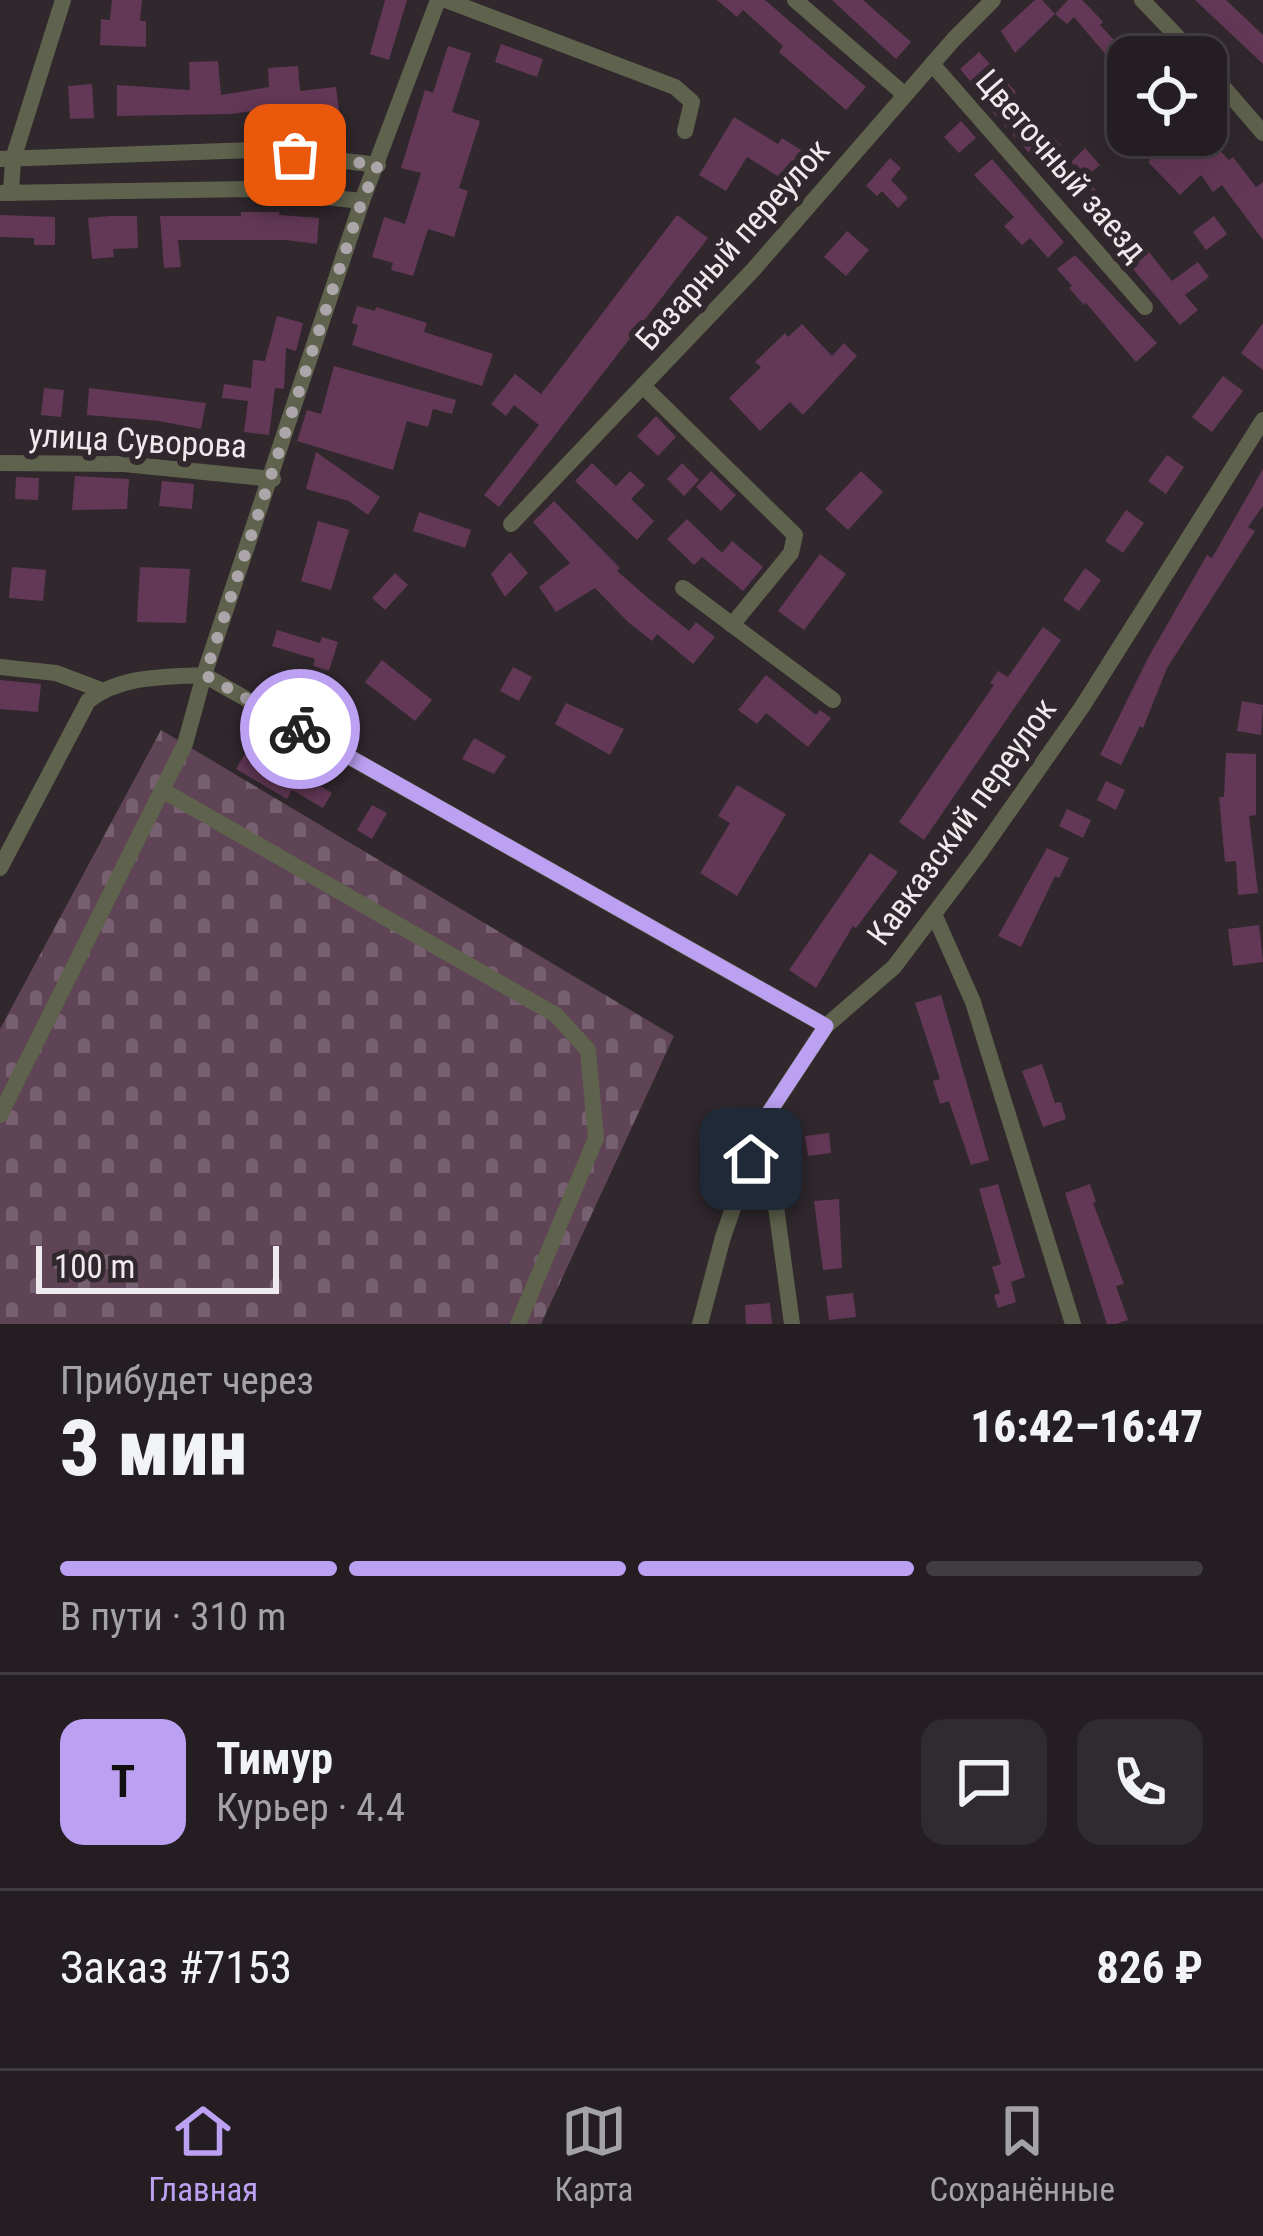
<!DOCTYPE html>
<html lang="ru">
<meta charset="utf-8">
<style>
:root{--surface:#241e22;--page:#302b2f;--text:#f1f3f6;--muted:#a3a2a5;--line:#413c40;--accent:#bca0f2}
body{margin:0;font-family:"Roboto Condensed",sans-serif;background:var(--page);color:var(--text);height:100vh;display:flex;flex-direction:column;font-size:45px;white-space:nowrap}
*{box-sizing:border-box;margin:0}
p{font-size:39px;color:var(--muted)}
.icon{flex:none;width:66px;height:66px;fill:none;stroke:currentColor;stroke-width:2;stroke-linecap:round;stroke-linejoin:round}
.map{position:relative;height:1324px;overflow:hidden}
.panel{display:flex;flex-direction:column;background:var(--surface);flex:1}
.panel>*{flex:none}
.fabs{position:absolute;left:1107px;top:36px;display:grid;gap:24px}
.fabs a{display:grid;place-items:center;width:120px;height:120px;border-radius:24px;background:var(--surface);box-shadow:0 12px 48px #0002,0 0 0 3px var(--line);font-size:60px}
.scale{position:absolute;left:36px;bottom:30px;width:243px;box-sizing:border-box;padding-left:12px;border:6px solid #efeaed;border-top:0;font-size:33px;line-height:42px;white-space:nowrap;color:#efeaed;-webkit-text-stroke:9px #30282d;paint-order:stroke}
.pin{position:absolute;display:grid;place-items:center;width:102px;height:102px;color:#fff;margin:-51px;border-radius:24px;box-shadow:0 6px 18px #0006}
.courier{position:absolute;display:grid;place-items:center;width:120px;height:120px;margin:-60px;border:9px solid #bca0f2;border-radius:50%;background:#fff;color:#222;box-shadow:0 3px 15px #0007}
.overview em{font-style:normal;font-weight:800}
.overview div{display:flex;flex-direction:column-reverse}
.overview{display:flex;align-items:center;justify-content:space-between;height:204px;padding:0 60px}
h1{font-size:78px;font-weight:800;line-height:90px}
.bar{display:grid;grid-template-columns:repeat(4,1fr);gap:18px 12px;align-content:center;height:144px;padding:0 60px}
.bar i{height:15px;border-radius:9px;background:var(--line)}
.bar .active{background:var(--accent)}
.bar p{grid-column:span 4}
.line{display:flex;align-items:center;gap:30px;padding:0 60px;border-top:3px solid var(--line)}
.line div{flex:1}
.round{display:grid;place-items:center;flex:none;width:126px;height:126px;border-radius:24px;background:var(--page)}
.dock{display:flex;justify-content:space-around;align-items:center;height:168px;border-top:3px solid var(--line);background:var(--surface);font-size:33px;color:var(--muted)}
.dock a{display:grid;justify-items:center;gap:6px}
.dock .active{color:var(--accent)}
.map>svg:first-child{display:block}
.cemetery{fill:url(#cemetery-stones)}
.building{fill:#633856}
.lines{fill:none;stroke-linecap:round;stroke-linejoin:round}
.minor{stroke:#5f634d;stroke-width:16}
.done{stroke:#aca6aa;stroke-width:12;stroke-dasharray:0 21.6}
.route{stroke:#bca0f2;stroke-width:15}
.labels{text-anchor:middle;stroke-width:12;stroke-linejoin:round;paint-order:stroke}
.street-label{font-size:33px;fill:#efeaed;stroke:#30282d}
</style>
<div class="map">
<svg width="1263" height="1324" viewBox="0 0 1263 1324">
<defs>
<pattern id="cemetery-stones" width="16" height="16" patternUnits="userSpaceOnUse" patternTransform="scale(3)"><rect width="16" height="16" fill="#5f4456"/><path d="M2 7V4a2 2 0 0 1 4 0v3zM10 15v-3a2 2 0 0 1 4 0v3z" fill="#765f6f"/></pattern>
</defs>
<rect width="100%" height="100%" fill="#30282d"/>
<polygon class="cemetery" points="161,730 674,1036 541,1324 0,1324 0,1029"/>
<g class="building">
<polygon points="112,0 142,0 140,21 146,21 146,47 100,45 101,19 110,20"/>
<polygon points="385,0 407,0 389,60 370,54"/>
<polygon points="717,0 765,0 866,87 846,110 779,52 783,46 743,10 737,17"/>
<polygon points="832,0 863,0 911,42 896,59"/>
<polygon points="1035,0 1042,0 1055,14 1015,53 1001,31"/>
<polygon points="1068,0 1082,0 1090,8 1103,22 1100,25 1128,55 1128,81 1074,17 1067,24 1055,14"/>
<polygon points="1195,0 1226,0 1263,35 1263,64"/>
<polygon points="501,44 543,59 537,77 495,62"/>
<polygon points="448,46 471,53 452,112 480,121 459,188 468,191 454,237 428,229 413,276 391,270 393,263 372,257 384,217 405,224 421,173 401,168 425,90 433,93"/>
<polygon points="979,52 1016,92 1011,97 1037,128 1040,125 1061,145 1040,165 979,97 982,95 960,69"/>
<polygon points="218,61 221,95 269,87 268,68 298,66 300,91 336,87 339,111 266,113 266,109 231,114 117,116 117,85 190,90 189,62"/>
<polygon points="92,84 94,118 70,119 68,86"/>
<polygon points="734,117 778,144 782,138 807,154 789,183 747,157 726,191 699,175"/>
<polygon points="961,121 976,138 959,153 944,137"/>
<polygon points="1149,135 1205,135 1229,160 1233,157 1256,187 1263,182 1263,240 1222,185 1213,192 1201,175 1180,195 1148,162 1163,148"/>
<polygon points="1085,148 1100,165 1083,179 1071,162"/>
<polygon points="890,158 901,168 891,180 908,198 898,208 882,191 877,196 866,186"/>
<polygon points="992,159 1064,242 1048,258 1030,238 1022,245 1004,226 1014,217 974,175"/>
<polygon points="1090,184 1106,200 1091,215 1075,200"/>
<polygon points="241,212 279,212 279,215 319,218 317,244 286,240 178,240 181,267 164,268 160,216 241,216"/>
<polygon points="0,215 55,217 55,245 34,245 34,238 0,237"/>
<polygon points="677,215 708,238 499,507 484,495 539,425 514,405 506,416 491,404 515,374 541,394"/>
<polygon points="110,216 137,216 138,248 113,249 114,257 92,259 88,218"/>
<polygon points="1214,216 1227,234 1206,250 1193,232"/>
<polygon points="1122,218 1172,281 1198,262 1209,277 1185,295 1198,310 1180,325 1103,233"/>
<polygon points="847,231 869,250 846,276 824,257"/>
<polygon points="1075,255 1157,343 1136,362 1086,303 1084,305 1069,288 1072,286 1057,269"/>
<polygon points="357,306 375,311 376,307 427,323 424,332 493,354 482,386 352,345 358,325 352,323"/>
<polygon points="277,316 303,323 296,351 286,348 284,389 275,388 269,435 244,432 248,401 222,398 224,384 251,388 253,360 265,361"/>
<polygon points="1263,323 1263,370 1241,353"/>
<polygon points="802,324 832,356 844,343 857,356 803,415 790,402 760,431 729,398 761,367 755,362 785,333 788,337"/>
<polygon points="334,366 456,400 452,414 433,409 428,427 407,421 393,470 297,441 307,410 321,414"/>
<polygon points="1223,376 1243,391 1212,432 1192,417"/>
<polygon points="44,388 64,390 61,417 41,415"/>
<polygon points="89,388 206,403 201,429 159,421 87,415"/>
<polygon points="656,416 676,437 658,456 637,436"/>
<polygon points="316,452 380,497 368,515 349,501 306,489"/>
<polygon points="1167,455 1184,467 1166,494 1148,481"/>
<polygon points="592,463 616,486 630,471 645,485 631,499 654,521 637,540 575,481"/>
<polygon points="682,463 699,480 684,496 667,479"/>
<polygon points="1263,469 1263,506 1248,527 1255,531 1167,668 1143,728 1140,726 1121,765 1100,755 1148,658 1207,555 1212,558"/>
<polygon points="711,471 736,495 721,511 696,487"/>
<polygon points="861,471 883,492 848,530 825,509"/>
<polygon points="75,476 129,479 127,509 72,510"/>
<polygon points="16,477 39,478 38,500 15,499"/>
<polygon points="162,481 194,484 192,509 159,506"/>
<polygon points="554,501 620,568 617,571 648,598 689,631 696,622 715,637 693,664 657,634 652,641 628,622 595,588 556,612 539,587 570,563 533,522"/>
<polygon points="1126,510 1144,523 1123,553 1105,541"/>
<polygon points="419,512 471,530 465,548 413,531"/>
<polygon points="687,519 722,553 732,541 763,567 743,591 702,557 694,565 667,539"/>
<polygon points="318,521 349,530 331,590 301,581"/>
<polygon points="510,552 528,573 505,597 491,574"/>
<polygon points="820,554 846,574 804,630 778,611"/>
<polygon points="12,567 46,570 43,601 9,598"/>
<polygon points="140,567 190,569 186,623 137,622"/>
<polygon points="1085,568 1101,580 1079,611 1063,600"/>
<polygon points="395,573 408,585 385,610 372,598"/>
<polygon points="1043,627 1061,640 924,840 899,822 994,685 990,683 998,671 1008,677"/>
<polygon points="277,630 320,643 322,637 338,642 329,671 313,666 315,659 272,646"/>
<polygon points="382,660 432,700 415,721 365,682"/>
<polygon points="513,667 532,677 519,701 500,691"/>
<polygon points="766,675 816,715 820,710 831,718 808,747 766,713 757,724 738,710"/>
<polygon points="0,680 41,684 38,712 0,709"/>
<polygon points="1242,701 1263,705 1261,735 1237,731"/>
<polygon points="566,703 624,729 610,755 555,724"/>
<polygon points="474,738 506,756 494,774 462,759"/>
<polygon points="253,740 304,770 301,775 332,793 323,808 292,790 287,799 236,769"/>
<polygon points="1226,753 1256,754 1256,815 1249,816 1258,893 1238,895 1236,861 1225,862 1219,797 1224,797"/>
<polygon points="1106,781 1125,790 1116,810 1097,800"/>
<polygon points="737,785 786,814 737,896 700,873 730,823 718,816"/>
<polygon points="372,805 387,813 372,839 357,830"/>
<polygon points="1067,809 1091,820 1083,838 1059,826"/>
<polygon points="1047,848 1069,858 1059,878 1055,876 1021,947 998,936"/>
<polygon points="870,853 898,872 856,928 853,926 816,988 789,970"/>
<polygon points="1259,925 1263,962 1233,966 1228,929"/>
<polygon points="941,995 989,1160 971,1165 949,1101 940,1104 933,1081 940,1079 915,1003"/>
<polygon points="1042,1064 1055,1103 1061,1102 1066,1119 1043,1127 1022,1071"/>
<polygon points="829,1133 831,1153 808,1156 805,1136"/>
<polygon points="998,1184 1025,1277 1011,1282 1016,1302 998,1308 994,1295 1000,1293 992,1267 1001,1264 979,1189"/>
<polygon points="1090,1184 1096,1202 1093,1203 1124,1284 1116,1286 1128,1320 1116,1324 1107,1324 1065,1193"/>
<polygon points="839,1199 842,1268 823,1270 814,1201"/>
<polygon points="853,1293 856,1317 829,1320 826,1296"/>
<polygon points="770,1303 772,1324 746,1324 745,1305"/>
</g>
<g class="lines">
<g class="minor">
<polyline points="446,0 675,87 692,102 685,131"/>
<polyline points="795,0 905,95"/>
<polyline points="1142,0 1197,57"/>
<polyline points="932,64 1145,307"/>
<polyline points="1206,67 1263,133"/>
<polyline points="0,159 253,150 378,165"/>
<polyline points="0,193 250,189 362,201"/>
<polyline points="11,193 13,159 63,0"/>
<polyline points="643,386 795,535 791,553 732,625"/>
<polyline points="0,463 124,464 273,479"/>
<polyline points="511,524 753,270 954,39 993,0"/>
<polyline points="683,588 833,700"/>
<polyline points="0,667 56,673 101,690"/>
<polyline points="162,790 556,1015 588,1050 596,1138 518,1324"/>
<path d="M0,868L88,701C120,675 165,677 204,675L826,1026"/>
<polyline points="934,914 973,1002 1073,1324"/>
<polyline points="0,1115 185,744 204,675 362,201 438,0"/>
<polyline points="765,1126 792,1324"/>
<polyline points="700,1324 723,1237 764,1120 826,1026 894,967 979,854 1082,707 1263,420"/>
</g>
</g>
<g class="lines">
<polyline class="done" points="295,155 378,165 362,201 205,675 300,729"/>
<polyline class="route" points="300,729 826,1026 764,1120 751,1159"/>
</g>
<g class="labels">
<g class="street-label">
<text transform="translate(1062 165) rotate(49)" y="12">Цветочный заезд</text>
<text transform="translate(732 244) rotate(-48)" y="12">Базарный переулок</text>
<text transform="translate(138 440) rotate(3)" y="12">улица Суворова</text>
<text transform="translate(961 821) rotate(-54)" y="12">Кавказский переулок</text>
</g>
</g>
</svg>
<div class="fabs">
<a><svg class="icon" aria-label="locate" viewBox="0 0 24 24"><circle cx="12" cy="12" r="6"/><path d="M12 2v4M12 18v4M2 12h4M18 12h4"/></svg></a>
</div>
<div class="scale">100 m</div>
<div class="pin" style="left:295px;top:155px;background:#ea580c"><svg class="icon" aria-label="bag" viewBox="0 0 24 24"><path d="M5 8h14l-1 12H6zM9 8a3 3 0 0 1 6 0"/></svg></div>
<div class="pin" style="left:751px;top:1159px;background:#1f2937"><svg class="icon" aria-label="home" viewBox="0 0 24 24"><path d="M3 11l9-7 9 7M6 9v11h12V9"/></svg></div>
<div class="courier" style="left:300px;top:729px"><svg class="icon" aria-label="bike" viewBox="0 0 24 24"><circle cx="6" cy="16" r="4"/><circle cx="18" cy="16" r="4"/><path d="M6 16l4-8h5l3 8M10 8l3 8H6M13 5h3"/></svg></div>
</div>
<section class="panel">
<div class="overview"><div><h1>3 мин</h1><p>Прибудет через</p></div><em>16:42–16:47</em></div>
<div class="bar"><i class="active"></i><i class="active"></i><i class="active"></i><i></i><p>В пути · 310 m</p></div>
<div class="line" style="height:216px"><b class="round" style="background:var(--accent);color:#111">Т</b><div><b>Тимур</b><p>Курьер · 4.4</p></div><a class="round"><svg class="icon" aria-label="chat" viewBox="0 0 24 24"><path d="M4 5h16v11H9l-5 4z"/></svg></a><a class="round"><svg class="icon" aria-label="phone" viewBox="0 0 24 24"><path d="M5 4h4l2 5-3 2q2 4 5 5l2-3 5 2v4C11 20 4 13 5 4z"/></svg></a></div>
<div class="line" style="height:156px"><div>Заказ #7153</div><b>826 ₽</b></div>
</section>
<nav class="dock">
<a class="active"><svg class="icon" aria-label="home" viewBox="0 0 24 24"><path d="M3 11l9-7 9 7M6 9v11h12V9"/></svg>Главная</a>
<a><svg class="icon" aria-label="map" viewBox="0 0 24 24"><path d="M3 6l6-2 6 2 6-2v14l-6 2-6-2-6 2zM9 4v14M15 6v14"/></svg>Карта</a>
<a><svg class="icon" aria-label="saved" viewBox="0 0 24 24"><path d="M7 4h10v16l-5-4-5 4z"/></svg>Сохранённые</a>
</nav>
